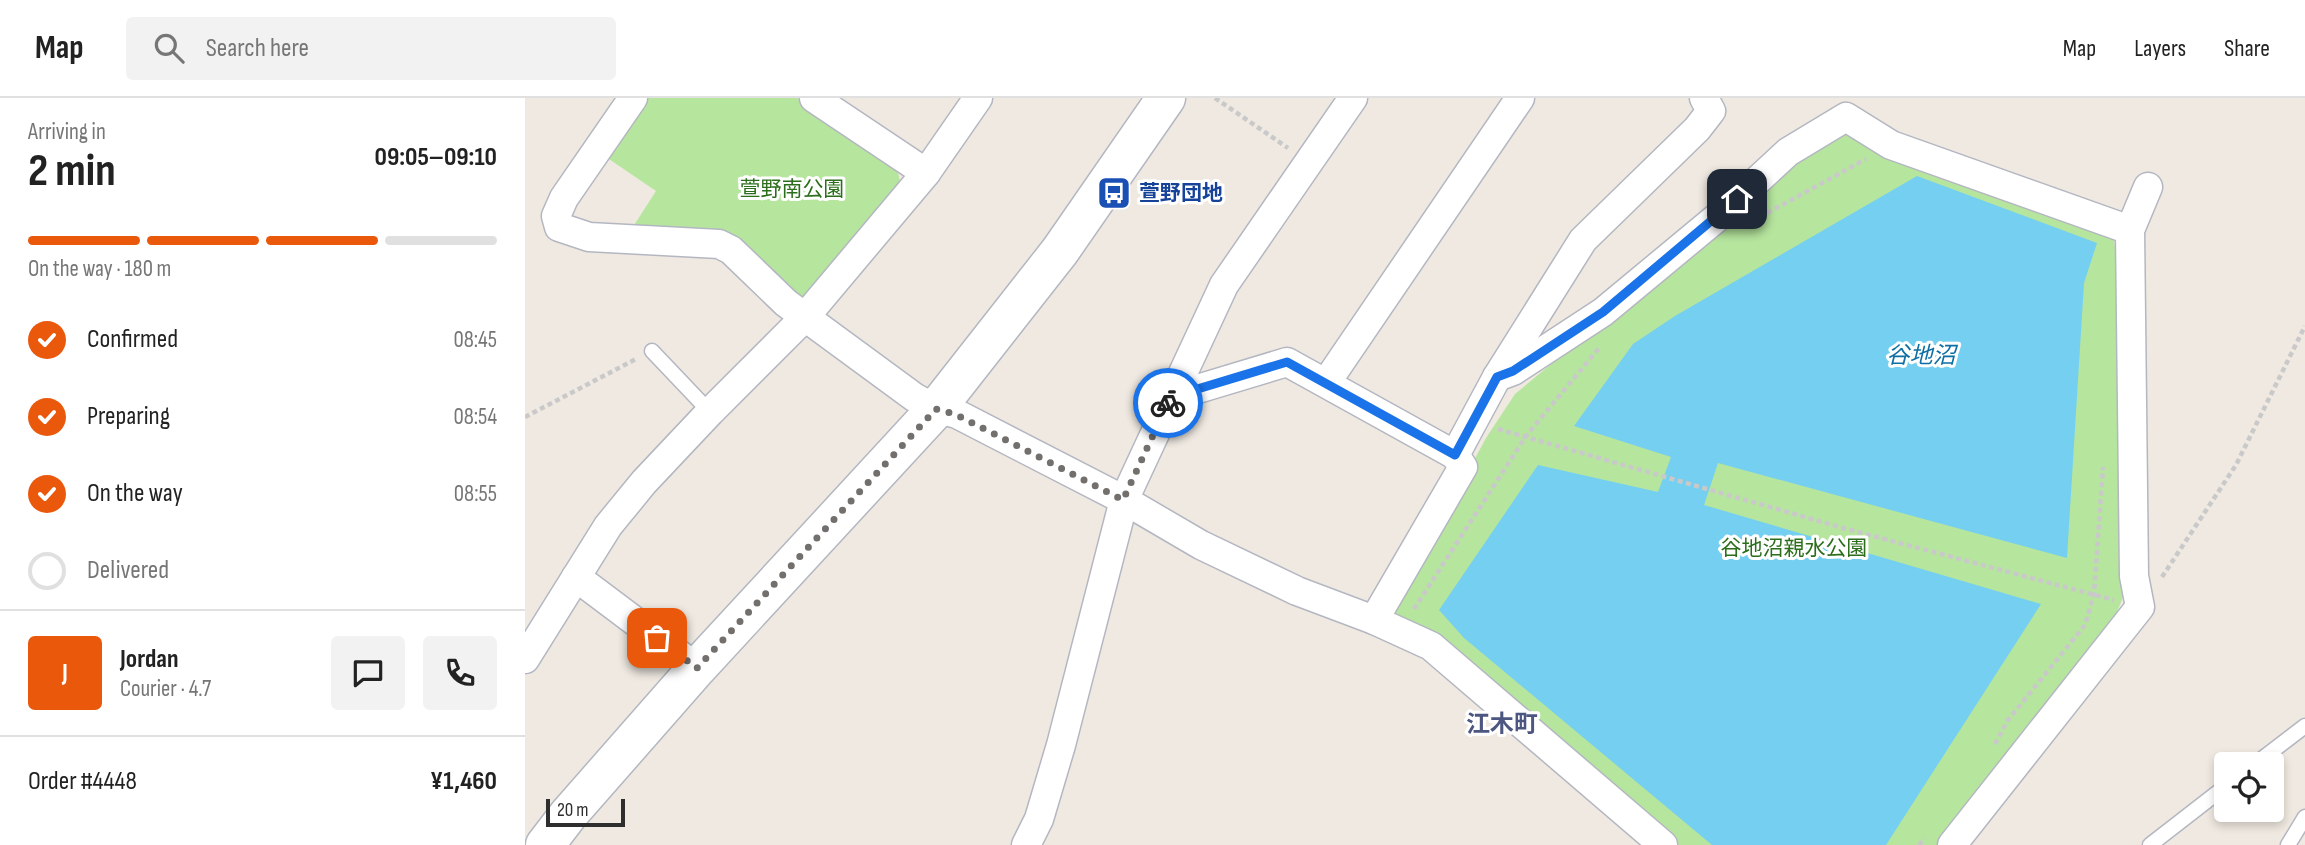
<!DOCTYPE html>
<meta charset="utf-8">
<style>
:root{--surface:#fff;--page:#f2f2f2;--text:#222;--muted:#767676;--line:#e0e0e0;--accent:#ea580c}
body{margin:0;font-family:"Sofia Sans Condensed","Noto Sans JP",sans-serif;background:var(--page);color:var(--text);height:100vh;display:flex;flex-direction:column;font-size:26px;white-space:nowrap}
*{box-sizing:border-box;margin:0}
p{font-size:23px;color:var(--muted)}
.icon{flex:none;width:38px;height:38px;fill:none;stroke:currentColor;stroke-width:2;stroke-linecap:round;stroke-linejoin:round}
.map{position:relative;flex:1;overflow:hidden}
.drawer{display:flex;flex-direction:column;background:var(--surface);width:525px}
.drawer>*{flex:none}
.buttons{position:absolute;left:1689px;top:654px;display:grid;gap:14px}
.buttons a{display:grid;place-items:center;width:70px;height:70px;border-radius:7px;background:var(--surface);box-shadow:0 4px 10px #0003;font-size:35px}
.scale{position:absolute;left:21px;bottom:18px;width:79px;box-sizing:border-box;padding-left:7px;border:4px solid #2e2e2e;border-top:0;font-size:19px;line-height:24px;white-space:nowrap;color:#2e2e2e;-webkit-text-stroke:5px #fff;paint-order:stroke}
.pin{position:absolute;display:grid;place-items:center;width:60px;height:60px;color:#fff;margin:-30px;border-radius:14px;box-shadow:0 4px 10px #0006}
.courier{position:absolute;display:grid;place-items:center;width:70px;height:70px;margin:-35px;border:5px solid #1a73e8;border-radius:50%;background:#fff;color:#222;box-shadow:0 2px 9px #0007}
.headline em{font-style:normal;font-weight:700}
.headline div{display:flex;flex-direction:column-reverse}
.headline{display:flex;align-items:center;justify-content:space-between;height:119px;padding:0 28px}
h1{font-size:46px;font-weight:700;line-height:52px}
.bar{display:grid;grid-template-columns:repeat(4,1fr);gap:10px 7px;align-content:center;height:84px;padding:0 28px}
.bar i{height:9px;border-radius:5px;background:var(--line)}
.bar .current{background:var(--accent)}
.bar p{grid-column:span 4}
.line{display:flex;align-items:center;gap:18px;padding:0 28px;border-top:2px solid var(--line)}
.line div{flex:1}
.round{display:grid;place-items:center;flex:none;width:74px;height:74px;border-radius:7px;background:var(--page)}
ol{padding:0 28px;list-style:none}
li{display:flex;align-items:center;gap:21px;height:77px}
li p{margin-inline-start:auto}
li .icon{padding:7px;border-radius:50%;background:var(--accent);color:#fff;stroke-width:4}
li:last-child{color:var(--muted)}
li i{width:38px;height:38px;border:4px solid var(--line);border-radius:50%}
header{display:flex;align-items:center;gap:42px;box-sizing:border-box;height:98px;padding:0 35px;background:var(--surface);border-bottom:2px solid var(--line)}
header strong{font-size:33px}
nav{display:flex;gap:38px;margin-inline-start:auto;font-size:24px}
.search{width:490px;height:63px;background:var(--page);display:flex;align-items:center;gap:18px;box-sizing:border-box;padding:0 24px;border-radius:7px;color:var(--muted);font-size:26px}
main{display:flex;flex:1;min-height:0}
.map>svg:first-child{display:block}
.green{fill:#b6e59e}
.water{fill:#75cff0}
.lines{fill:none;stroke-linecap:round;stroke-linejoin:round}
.lane-casing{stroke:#b4b7c1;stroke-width:17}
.street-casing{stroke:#b4b7c1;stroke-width:31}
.secondary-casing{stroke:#b4b7c1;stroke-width:41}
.path{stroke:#c9c9c9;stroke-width:4.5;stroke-dasharray:5 3.5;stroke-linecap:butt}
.lane{stroke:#fff;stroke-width:14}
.street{stroke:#fff;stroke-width:28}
.secondary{stroke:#fff;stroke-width:38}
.done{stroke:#726f6d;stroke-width:7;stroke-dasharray:0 12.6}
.route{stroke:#1a73e8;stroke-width:9}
.labels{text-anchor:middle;stroke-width:6;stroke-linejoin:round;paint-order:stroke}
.park-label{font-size:21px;fill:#2c6e1b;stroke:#fff}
.transit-label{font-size:21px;font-weight:bold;fill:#164399;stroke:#fff;text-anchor:start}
.water-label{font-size:23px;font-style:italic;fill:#0d6fa3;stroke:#fff}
.quarter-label{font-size:24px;font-weight:bold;fill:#4d5680;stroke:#fff}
</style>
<header>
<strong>Map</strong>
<div class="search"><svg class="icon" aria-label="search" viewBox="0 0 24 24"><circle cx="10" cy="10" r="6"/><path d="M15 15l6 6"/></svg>Search here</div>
<nav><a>Map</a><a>Layers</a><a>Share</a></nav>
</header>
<main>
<section class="drawer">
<div class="headline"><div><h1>2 min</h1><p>Arriving in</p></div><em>09:05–09:10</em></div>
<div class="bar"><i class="current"></i><i class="current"></i><i class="current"></i><i></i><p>On the way · 180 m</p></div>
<ol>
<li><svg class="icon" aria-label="check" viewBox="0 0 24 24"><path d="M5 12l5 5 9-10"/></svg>Confirmed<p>08:45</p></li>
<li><svg class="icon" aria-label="check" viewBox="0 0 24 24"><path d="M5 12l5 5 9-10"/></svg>Preparing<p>08:54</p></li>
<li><svg class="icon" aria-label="check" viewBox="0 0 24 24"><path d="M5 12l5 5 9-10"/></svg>On the way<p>08:55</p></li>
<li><i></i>Delivered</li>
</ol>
<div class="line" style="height:126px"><b class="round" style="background:var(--accent);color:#fff">J</b><div><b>Jordan</b><p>Courier · 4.7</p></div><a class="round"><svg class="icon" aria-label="chat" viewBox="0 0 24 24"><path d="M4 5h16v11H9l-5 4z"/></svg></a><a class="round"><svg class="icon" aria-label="phone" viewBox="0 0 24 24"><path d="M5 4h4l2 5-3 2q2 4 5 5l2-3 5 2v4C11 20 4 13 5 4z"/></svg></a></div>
<div class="line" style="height:91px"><div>Order #4448</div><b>¥1,460</b></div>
</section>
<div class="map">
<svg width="1780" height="747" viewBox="0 0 1780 747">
<rect width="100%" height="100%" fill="#efe9e1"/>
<g class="green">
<polygon points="120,0 272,0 371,67 377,91 285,200 270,203 203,137 106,132 131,93 81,59"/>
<polygon points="1323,35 1576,129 1589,142 1592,167 1600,494 1586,529 1413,747 1154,747 878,520 867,515 961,340 990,296 1272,63"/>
</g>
<polygon class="water" points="1392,78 1572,145 1559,185 1542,460 1193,365 1179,407 1516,506 1361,747 1187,747 939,540 914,512 1013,367 1133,394 1146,359 1049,328 1108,246 1150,218"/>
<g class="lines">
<defs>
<g id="lane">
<polyline points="127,253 185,314"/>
<polyline points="1729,667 1780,628"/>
<polyline points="1625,747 1701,688"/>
<polyline points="1763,747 1780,719"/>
</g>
<g id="street">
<polyline points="108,0 39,100 31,118 34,129 64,139 194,146 206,152 261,205 389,299 411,311 432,316 599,402 676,447 772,493 849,522 906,548 1138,747"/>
<polyline points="289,0 401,75"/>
<polyline points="972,279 988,273 1078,214 1195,117 1263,54 1321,19 1366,47 1605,132"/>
<polyline points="801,285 995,0"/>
<polyline points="646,299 762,264 930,357 938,369 849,522"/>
<polyline points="930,357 972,279 1058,142 1172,31 1186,13 1179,0"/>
<polyline points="51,479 172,570"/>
<polyline points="0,561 83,428 119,384 185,314 280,219 401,75 453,0"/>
<polyline points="501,747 514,721 536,647 599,402 699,187 828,0"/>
<polyline points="1427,747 1615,509 1609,478 1605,132 1623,89"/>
</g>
<polyline id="secondary" points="20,747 43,717 172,570 411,311 535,153 641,0"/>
</defs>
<use href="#lane" class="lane-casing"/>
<use href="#street" class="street-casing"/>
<use href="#secondary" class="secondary-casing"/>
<g class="path">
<polyline points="690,0 763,50"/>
<polyline points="1235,119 1341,61"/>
<polyline points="0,319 111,261"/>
<polyline points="973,331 1318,430 1589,502"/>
<polyline points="1637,479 1711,367 1780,228"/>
<polyline points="889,511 1001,338 1074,250"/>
<polyline points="1470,646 1483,622 1560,527 1569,496 1578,369"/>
<polyline points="1394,747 1400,740"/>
</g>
<use href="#lane" class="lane"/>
<use href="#street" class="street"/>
<use href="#secondary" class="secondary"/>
</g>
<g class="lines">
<polyline class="done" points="132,540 172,570 411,311 430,316 598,402 643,305"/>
<polyline class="route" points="643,305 646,299 762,264 930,357 972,279 988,273 1078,214 1212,101"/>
</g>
<defs>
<symbol id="bus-square" viewBox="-11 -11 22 22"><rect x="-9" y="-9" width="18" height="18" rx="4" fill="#1a4fb4" stroke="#fff"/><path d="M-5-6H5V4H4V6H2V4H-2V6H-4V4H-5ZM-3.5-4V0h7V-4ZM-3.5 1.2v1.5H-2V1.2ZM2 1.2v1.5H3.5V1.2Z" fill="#fff"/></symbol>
</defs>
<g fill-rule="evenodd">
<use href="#bus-square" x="570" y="76" width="38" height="38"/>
</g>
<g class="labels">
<g class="park-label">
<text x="267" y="98">萱野南公園</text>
<text x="1269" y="457">谷地沼親水公園</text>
</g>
<g class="transit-label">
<text x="614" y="102">萱野団地</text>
</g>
<g class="water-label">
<text x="1396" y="265">谷地沼</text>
</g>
<g class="quarter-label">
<text x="977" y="634">江木町</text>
</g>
</g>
</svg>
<div class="buttons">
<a><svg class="icon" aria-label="locate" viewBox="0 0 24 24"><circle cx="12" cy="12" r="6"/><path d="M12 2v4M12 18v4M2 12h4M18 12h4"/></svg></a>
</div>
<div class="scale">20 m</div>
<div class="pin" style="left:132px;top:540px;background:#ea580c"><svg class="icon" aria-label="bag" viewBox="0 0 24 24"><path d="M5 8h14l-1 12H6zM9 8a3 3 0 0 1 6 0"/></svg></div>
<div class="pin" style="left:1212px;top:101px;background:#1f2937"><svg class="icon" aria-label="home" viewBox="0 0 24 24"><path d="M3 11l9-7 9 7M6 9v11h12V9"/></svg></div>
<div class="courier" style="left:643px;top:305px"><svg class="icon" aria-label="bike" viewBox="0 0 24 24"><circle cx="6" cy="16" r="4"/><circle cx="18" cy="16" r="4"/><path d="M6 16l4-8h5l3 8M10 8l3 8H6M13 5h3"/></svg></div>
</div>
</main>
